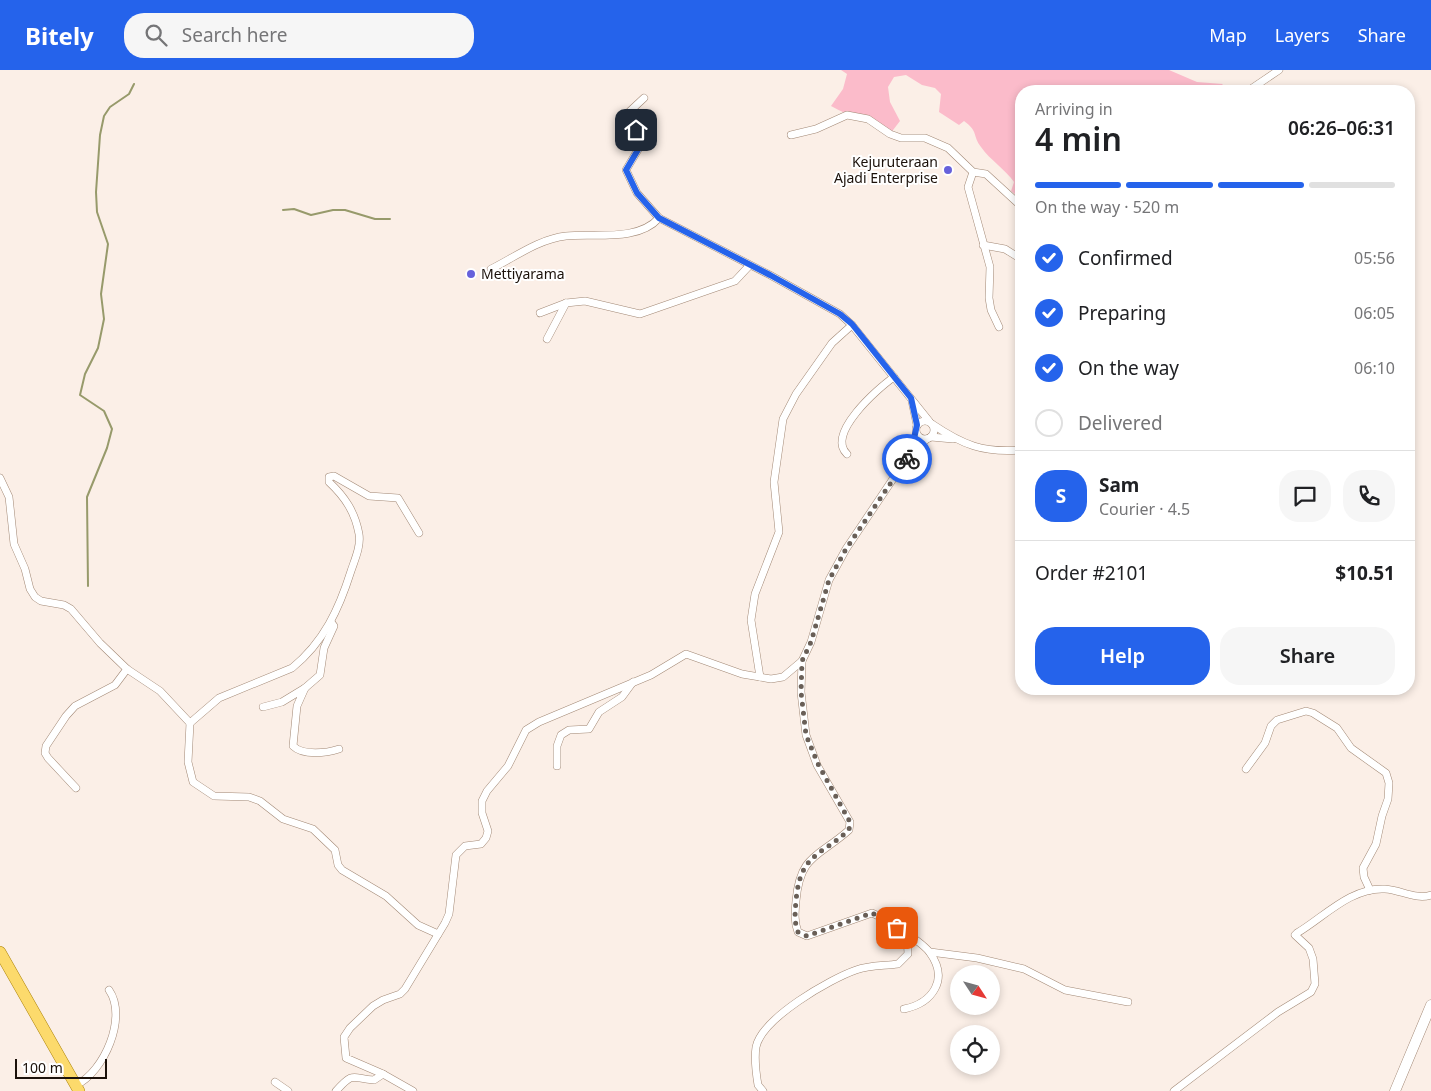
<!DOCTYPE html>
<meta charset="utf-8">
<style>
:root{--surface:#fff;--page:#f6f6f6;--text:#202124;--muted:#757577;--line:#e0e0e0;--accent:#2563eb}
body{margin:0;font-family:"Noto Sans",sans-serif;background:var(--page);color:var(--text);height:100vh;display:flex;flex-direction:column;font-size:19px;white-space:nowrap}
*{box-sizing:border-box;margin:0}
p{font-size:16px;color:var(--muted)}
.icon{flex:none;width:28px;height:28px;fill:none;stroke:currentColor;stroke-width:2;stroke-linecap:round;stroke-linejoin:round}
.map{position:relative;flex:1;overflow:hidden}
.side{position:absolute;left:1015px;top:15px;width:400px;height:610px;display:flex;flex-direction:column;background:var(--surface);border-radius:20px;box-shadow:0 2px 8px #0003}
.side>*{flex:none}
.needle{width:32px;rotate:126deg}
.buttons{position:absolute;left:950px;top:895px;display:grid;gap:10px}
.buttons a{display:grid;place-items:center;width:50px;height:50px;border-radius:50%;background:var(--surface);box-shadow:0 2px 8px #0003;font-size:25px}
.scale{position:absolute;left:15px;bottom:12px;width:92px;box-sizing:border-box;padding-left:5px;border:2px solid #1b110a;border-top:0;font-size:14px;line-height:18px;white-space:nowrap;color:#1b110a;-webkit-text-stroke:4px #fff;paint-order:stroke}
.pin{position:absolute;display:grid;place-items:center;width:42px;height:42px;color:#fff;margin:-21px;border-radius:10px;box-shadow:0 2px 8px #0006}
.courier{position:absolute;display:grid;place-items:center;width:50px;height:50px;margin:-25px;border:4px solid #2563eb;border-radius:50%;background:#fff;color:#222;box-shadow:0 1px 6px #0007}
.head em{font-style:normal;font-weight:600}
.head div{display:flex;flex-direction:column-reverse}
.head{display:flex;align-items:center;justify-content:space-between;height:85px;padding:0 20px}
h1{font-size:32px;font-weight:600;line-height:38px}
.bar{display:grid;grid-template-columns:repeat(4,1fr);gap:8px 5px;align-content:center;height:60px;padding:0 20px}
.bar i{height:6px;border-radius:4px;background:var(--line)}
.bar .active{background:var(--accent)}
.bar p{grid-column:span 4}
.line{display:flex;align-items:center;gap:12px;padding:0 20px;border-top:1px solid var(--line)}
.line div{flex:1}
.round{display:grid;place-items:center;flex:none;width:52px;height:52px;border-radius:20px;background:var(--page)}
ol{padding:0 20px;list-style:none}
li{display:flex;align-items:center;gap:15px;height:55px}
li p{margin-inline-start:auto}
li .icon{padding:5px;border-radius:50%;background:var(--accent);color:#fff;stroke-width:4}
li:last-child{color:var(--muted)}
li i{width:28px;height:28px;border:2px solid var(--line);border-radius:50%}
.cta{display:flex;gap:10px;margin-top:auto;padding:10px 20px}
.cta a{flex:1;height:58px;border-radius:20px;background:var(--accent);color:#fff;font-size:20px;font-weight:600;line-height:58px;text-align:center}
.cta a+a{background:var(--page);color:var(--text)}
header{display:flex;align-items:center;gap:30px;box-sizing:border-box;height:70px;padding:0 25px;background:var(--accent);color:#fff}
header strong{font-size:24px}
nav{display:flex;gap:28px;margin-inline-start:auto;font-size:18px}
.search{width:350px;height:45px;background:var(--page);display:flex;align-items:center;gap:12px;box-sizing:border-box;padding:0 18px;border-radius:20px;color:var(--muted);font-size:19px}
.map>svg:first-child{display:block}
.green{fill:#fbbbca}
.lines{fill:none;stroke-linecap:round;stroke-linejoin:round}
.stream{stroke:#979a6b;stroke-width:2}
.street-casing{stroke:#a28875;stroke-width:8}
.secondary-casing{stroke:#a28875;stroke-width:11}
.primary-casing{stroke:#ac830a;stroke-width:12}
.street{stroke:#fff;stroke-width:7}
.secondary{stroke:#fff;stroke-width:10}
.primary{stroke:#fcda6c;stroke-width:11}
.done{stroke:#695f57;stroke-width:5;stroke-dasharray:0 9}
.route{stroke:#2563eb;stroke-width:6}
.poi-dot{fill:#6661db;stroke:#fff;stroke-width:2}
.labels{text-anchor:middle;stroke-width:4;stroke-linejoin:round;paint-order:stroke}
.poi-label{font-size:14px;fill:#1b110a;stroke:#fff;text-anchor:end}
</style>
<header>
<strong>Bitely</strong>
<div class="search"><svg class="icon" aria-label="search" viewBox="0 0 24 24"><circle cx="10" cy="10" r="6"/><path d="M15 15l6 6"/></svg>Search here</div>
<nav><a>Map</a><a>Layers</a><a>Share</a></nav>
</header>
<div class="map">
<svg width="1431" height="1021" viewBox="0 0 1431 1021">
<rect width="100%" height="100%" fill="#fbefe7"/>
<path class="green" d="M841,0H1169L1197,12L1223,14L1216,21H1021V129L1011,121L1014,112C1005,99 990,90 981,77C972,65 979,62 964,51L959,55L939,42L941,24L935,18L922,15L906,5L894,7L888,17L890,32L900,51L890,64C872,51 851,48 831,36L843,19L847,4Z"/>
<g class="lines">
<g class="stream">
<polyline points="283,140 294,139 311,145 333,140 345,140 375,149 390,149"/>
<polyline points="88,516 87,427 107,378 112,359 104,341 80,325 85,304 98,278 104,249 101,224 108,174 97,142 96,122 100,65 104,46 110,37 129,24 134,14"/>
</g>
<defs>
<g id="street">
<polyline points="1248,21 1279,0"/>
<path d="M644,28L629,42C630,55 641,61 642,73L626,100L637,123L659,148L770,205L840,244L852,255L929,351"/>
<polyline points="791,65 816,59 847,45 868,49 890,64 901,68 925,68 948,78 973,102 986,104 1021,136"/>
<polyline points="973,102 968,117 990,197 989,228 991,240 999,257"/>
<polyline points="983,175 1005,179 1021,189"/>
<path d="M491,199C515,187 539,169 566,166C594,163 638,172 659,148"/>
<polyline points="540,243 566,233 585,231 640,244 735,211 749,196"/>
<polyline points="547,269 566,233"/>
<polyline points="912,331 917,355"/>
<circle cx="925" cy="360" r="9"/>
<path d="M932,354C963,375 983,383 1021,380"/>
<polyline points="931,367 953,369"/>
<path d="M847,384C826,364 877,319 894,307"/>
<polyline points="0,408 9,427 14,474 25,499 30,519 35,527 41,531 64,535 71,539 100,573 127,599 160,621 190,653 188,692 193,712 214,726 249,727 260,731 283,749 313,759 335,780 338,795 342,800 386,826 418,855 438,864"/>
<polyline points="760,607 751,550 755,524 779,462 774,412 783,349 796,324 832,273 852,255"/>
<polyline points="305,618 320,605 324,578 334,556 331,552"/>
<path d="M263,637L282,632L305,618L297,636L293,676C303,686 327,683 339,679"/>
<path d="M190,653L219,628L292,598C324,572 339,539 351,501C355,489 361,476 359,464C355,442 345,427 329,412V407L334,406L369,426L398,428L419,463"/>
<polyline points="557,696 557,676 561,665 569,660 589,659 599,642 622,627 633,612"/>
<polyline points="1246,699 1265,673 1271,656 1277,650 1306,641 1313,643 1337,658 1351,678 1386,703 1389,713 1388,729 1382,746 1376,774 1363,798 1364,807 1370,820"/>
<polyline points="76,718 48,688 45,683 46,676 66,646 75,636 115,615 127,599"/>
<polyline points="930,882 977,888 1024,899 1065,920 1128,932"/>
<path d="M904,939C933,933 949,909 930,883C924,873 884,848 872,843L807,866L798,862C794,852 795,842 796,831C800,784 819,787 849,760L850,752L817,695L806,665L801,622L802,591L811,572L829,510L846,479L911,382L927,369"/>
<polyline points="383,1004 346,988 344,967 350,958 373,936 383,930 400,924 405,919 445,853 449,844 456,785 465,776 481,774 486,768 488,761 482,743 482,731 487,721 508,696 526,660 539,652 651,605 686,584 742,604 771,609 783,607 802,591"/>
<polyline points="275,1012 288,1021"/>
<path d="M76,1015C104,1002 128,947 109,920"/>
<path d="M336,1021C355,1000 352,1009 374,1010L383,1004L413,1021"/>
<path d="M763,1021L758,1015C756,1003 754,990 756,977C762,948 830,909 856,900C870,895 884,896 898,894L908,884L907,865"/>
<path d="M1174,1021L1278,942L1311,922L1315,914L1313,889L1309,878L1295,865L1297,863C1324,847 1351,817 1385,819C1401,820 1416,830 1431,825"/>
</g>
<polyline id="secondary" points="1395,1021 1431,935"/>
<polyline id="primary" points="0,882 79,1021"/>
</defs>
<use href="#street" class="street-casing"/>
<use href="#secondary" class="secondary-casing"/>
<use href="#primary" class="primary-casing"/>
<use href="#street" class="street"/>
<use href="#secondary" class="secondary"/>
<use href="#primary" class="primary"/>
</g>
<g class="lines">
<path class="done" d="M897,858L872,843L807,866L798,862C794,852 795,842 796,831C800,784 819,787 849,760L850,752L818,694L806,665L801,622L802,591L811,572L829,510L846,479L907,389"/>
<polyline class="route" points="636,60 642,73 626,100 637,123 659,148 770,205 840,244 852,254 911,328 917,355 911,382 907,389"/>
</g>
<g class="poi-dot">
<circle cx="948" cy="100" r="5"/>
<circle cx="471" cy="204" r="5"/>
</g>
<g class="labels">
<g class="poi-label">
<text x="938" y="97">Kejuruteraan<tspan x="938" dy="16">Ajadi Enterprise</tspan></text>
<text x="481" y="209" text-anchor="start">Mettiyarama</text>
</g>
</g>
</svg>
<div class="buttons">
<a><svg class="needle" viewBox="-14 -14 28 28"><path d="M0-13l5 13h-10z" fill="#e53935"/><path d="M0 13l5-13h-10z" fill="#757577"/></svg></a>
<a><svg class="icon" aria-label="locate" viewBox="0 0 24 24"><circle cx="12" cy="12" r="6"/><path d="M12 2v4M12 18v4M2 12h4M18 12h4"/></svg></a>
</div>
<div class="scale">100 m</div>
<div class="pin" style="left:897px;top:858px;background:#ea580c"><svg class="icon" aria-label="bag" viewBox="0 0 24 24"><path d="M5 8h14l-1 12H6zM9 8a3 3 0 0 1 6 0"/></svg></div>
<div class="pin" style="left:636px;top:60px;background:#1f2937"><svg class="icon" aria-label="home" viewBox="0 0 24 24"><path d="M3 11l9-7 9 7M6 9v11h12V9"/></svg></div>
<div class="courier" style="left:907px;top:389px"><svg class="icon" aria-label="bike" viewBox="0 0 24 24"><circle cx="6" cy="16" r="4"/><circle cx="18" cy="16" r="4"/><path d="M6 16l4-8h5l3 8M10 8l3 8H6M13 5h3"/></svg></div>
<section class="side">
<div class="head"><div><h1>4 min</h1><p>Arriving in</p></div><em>06:26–06:31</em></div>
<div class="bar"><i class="active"></i><i class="active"></i><i class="active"></i><i></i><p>On the way · 520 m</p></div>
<ol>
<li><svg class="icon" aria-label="check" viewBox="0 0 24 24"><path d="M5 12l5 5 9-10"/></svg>Confirmed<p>05:56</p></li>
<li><svg class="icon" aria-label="check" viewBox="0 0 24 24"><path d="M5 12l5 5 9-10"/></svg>Preparing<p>06:05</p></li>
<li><svg class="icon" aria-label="check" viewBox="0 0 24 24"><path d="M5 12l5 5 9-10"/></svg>On the way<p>06:10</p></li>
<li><i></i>Delivered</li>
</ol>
<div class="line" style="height:90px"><b class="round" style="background:var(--accent);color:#fff">S</b><div><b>Sam</b><p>Courier · 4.5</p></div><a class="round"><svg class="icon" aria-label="chat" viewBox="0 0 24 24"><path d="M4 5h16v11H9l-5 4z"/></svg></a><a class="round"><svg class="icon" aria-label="phone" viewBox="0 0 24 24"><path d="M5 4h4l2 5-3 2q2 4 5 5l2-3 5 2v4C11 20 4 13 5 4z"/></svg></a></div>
<div class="line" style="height:65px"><div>Order #2101</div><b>$10.51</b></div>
<div class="cta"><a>Help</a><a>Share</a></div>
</section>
</div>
